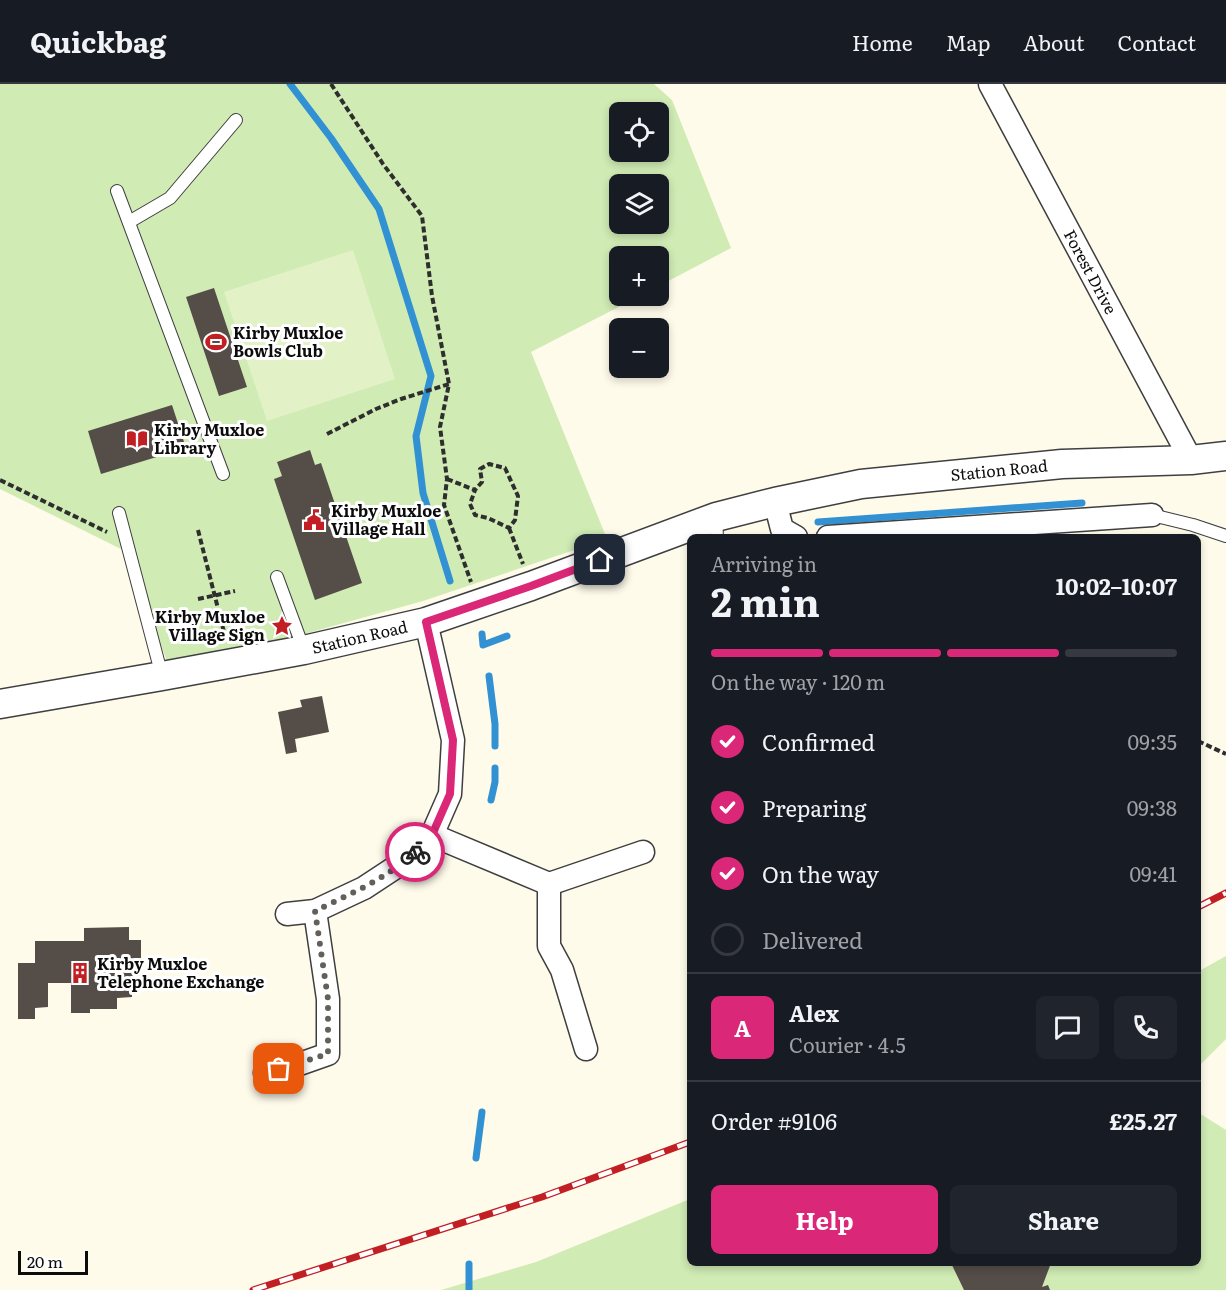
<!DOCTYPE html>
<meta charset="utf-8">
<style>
:root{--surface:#171b24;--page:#20242c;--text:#f1f3f6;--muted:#9ea1a6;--line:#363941;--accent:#db2777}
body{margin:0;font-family:Literata,serif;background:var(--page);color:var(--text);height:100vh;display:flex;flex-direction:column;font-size:22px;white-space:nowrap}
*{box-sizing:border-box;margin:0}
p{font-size:20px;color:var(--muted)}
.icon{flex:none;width:33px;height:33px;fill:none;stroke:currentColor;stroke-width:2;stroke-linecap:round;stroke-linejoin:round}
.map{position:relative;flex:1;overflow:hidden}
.sheet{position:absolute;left:687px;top:450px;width:514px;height:732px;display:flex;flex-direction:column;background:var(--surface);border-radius:9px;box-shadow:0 3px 9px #0003}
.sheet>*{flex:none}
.controls{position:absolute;left:609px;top:18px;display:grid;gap:12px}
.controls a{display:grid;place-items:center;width:60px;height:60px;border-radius:9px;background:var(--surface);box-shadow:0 3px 9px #0003;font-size:30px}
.scale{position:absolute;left:18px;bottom:15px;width:70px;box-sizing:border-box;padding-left:6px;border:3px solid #0c0c0c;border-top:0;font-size:16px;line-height:21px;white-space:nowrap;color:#0c0c0c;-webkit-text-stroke:4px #fff;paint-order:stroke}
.pin{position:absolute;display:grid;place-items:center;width:51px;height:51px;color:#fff;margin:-26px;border-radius:12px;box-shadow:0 3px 9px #0006}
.courier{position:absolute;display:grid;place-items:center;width:60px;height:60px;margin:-30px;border:4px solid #db2777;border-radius:50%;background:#fff;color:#222;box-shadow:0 2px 8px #0007}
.overview em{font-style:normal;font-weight:700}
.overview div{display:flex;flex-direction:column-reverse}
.overview{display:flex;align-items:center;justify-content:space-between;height:102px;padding:0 24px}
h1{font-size:39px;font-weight:700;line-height:45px}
.bar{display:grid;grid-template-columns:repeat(4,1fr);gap:9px 6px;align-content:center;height:72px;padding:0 24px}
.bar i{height:8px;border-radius:4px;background:var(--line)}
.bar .active{background:var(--accent)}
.bar p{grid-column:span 4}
.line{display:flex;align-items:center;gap:15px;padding:0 24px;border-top:2px solid var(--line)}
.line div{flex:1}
.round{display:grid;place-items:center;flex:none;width:63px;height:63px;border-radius:9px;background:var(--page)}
ol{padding:0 24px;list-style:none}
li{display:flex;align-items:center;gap:18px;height:66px}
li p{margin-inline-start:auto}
li .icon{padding:6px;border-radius:50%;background:var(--accent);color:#fff;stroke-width:4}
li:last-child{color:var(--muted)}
li i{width:33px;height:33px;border:3px solid var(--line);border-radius:50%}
.button{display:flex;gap:12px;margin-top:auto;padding:12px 24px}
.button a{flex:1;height:69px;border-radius:9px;background:var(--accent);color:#fff;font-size:24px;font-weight:700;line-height:69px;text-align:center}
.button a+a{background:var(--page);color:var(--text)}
header{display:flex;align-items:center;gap:36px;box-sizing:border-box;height:84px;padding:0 30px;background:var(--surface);border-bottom:2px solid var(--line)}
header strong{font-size:28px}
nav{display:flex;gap:33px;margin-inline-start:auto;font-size:21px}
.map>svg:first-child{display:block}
.green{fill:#d0ebb4;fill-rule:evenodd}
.pitch{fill:#e2f2c6}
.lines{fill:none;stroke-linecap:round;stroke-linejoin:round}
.stream{stroke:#3191d3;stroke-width:7}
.building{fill:#554d48}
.service-casing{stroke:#3f3f3f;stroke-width:14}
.minor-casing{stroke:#3f3f3f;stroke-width:25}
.tertiary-casing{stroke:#3f3f3f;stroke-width:31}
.path{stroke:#2e2e2e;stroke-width:4;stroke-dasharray:6 3;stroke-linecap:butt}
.service{stroke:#fff;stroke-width:12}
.minor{stroke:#fff;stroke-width:22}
.tertiary{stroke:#fff;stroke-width:28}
.rail-casing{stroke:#c21f25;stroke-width:7}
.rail{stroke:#fff;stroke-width:4.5;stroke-dasharray:14;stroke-linecap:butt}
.done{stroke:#61605a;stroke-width:6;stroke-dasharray:0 10.8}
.route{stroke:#db2777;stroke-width:8}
.labels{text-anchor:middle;stroke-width:6;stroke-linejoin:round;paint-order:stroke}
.street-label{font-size:16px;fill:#0c0c0c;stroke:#fff}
.poi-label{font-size:16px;font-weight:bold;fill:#0c0c0c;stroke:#fff;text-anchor:start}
</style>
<header>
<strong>Quickbag</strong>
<nav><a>Home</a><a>Map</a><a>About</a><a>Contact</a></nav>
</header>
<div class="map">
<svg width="1226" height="1206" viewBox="0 0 1226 1206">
<rect width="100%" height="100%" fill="#fffbeb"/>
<g class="green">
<path d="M0,0H654L672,16L731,164L659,202L658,172H620V212H640L531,268L607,455L423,517L171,587L123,466L0,405ZM620,28H658V68H620ZM620,100H658V140H620Z"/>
<polygon points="1226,872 1226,955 1199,982 1199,887"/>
<polygon points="1199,1029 1226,1046 1226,1206 441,1206 536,1178 690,1115 690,1179 1198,1179"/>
</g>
<polygon class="pitch" points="353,166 395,295 267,337 224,208"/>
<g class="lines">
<g class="stream">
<polyline points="290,0 331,54 379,125 431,292 416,352 423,409 450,497"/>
<polyline points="818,438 1082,419"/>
<polyline points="482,550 483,561 507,552"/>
<polyline points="489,592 495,640 495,662"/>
<polyline points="491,716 495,698 495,684"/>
<polyline points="476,1074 482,1028"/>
<polyline points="469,1206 469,1180"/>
</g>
</g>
<g class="building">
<polygon points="214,204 247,303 219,312 186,213"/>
<polygon points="172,321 186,364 101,390 88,347"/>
<polygon points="310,366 315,381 321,379 362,499 315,516 274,395 282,392 277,378"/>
<polygon points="322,612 329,648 295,655 297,668 286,670 278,628 302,623 300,616"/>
<polygon points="129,843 129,856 141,856 141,898 132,898 132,913 117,914 117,925 90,925 90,929 71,929 71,899 48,899 48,923 35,924 35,935 18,935 18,879 35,879 35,857 84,857 84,844"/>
<polygon points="951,1179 1051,1179 1042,1203 1048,1201 1050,1206 964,1206"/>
</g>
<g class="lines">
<defs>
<g id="service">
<polyline points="117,107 223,390"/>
<polyline points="129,138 170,114 236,36"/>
<polyline points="119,429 162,592"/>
<polyline points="1152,431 1193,441 1226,452"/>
<polyline points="716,433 717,453"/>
<polyline points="277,493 304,566"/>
</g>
<g id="minor">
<path id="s1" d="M990,0L1191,376"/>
<polyline points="775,418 782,445 796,453"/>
<polyline points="828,453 1152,431"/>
<polyline points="432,751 549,800 549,862 562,886 586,965"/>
<polyline points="549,800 643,768"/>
<polyline points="287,830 315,827 364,804 402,779 432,751 450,710 453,656 426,538"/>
<polyline points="265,989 294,982 328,970 328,915 315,827"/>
</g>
<g id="tertiary">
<path id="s2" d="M0,620L162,592L304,566L426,538L531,502L716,433L775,418L861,400L1062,380L1191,376L1226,372"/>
</g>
</defs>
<use href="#service" class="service-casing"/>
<use href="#minor" class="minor-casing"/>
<use href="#tertiary" class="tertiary-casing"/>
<g class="path">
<polyline points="331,0 383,80 422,132 432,212 449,300"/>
<polyline points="327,350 376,325 401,315 449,300 440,343 447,395 444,421 471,498"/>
<polyline points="447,395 475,406 470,420 475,431 488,434 509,444 515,436 518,412 505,384 489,380 480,385 482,398 475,406"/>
<polyline points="0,396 107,448"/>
<polyline points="509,444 523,480"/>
<polyline points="198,446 226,556"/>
<polyline points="198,515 235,507"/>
<polyline points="1198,657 1226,670"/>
</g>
<use href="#service" class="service"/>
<use href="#minor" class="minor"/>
<use href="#tertiary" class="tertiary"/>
<defs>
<g id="rail">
<polyline points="1198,823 1226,809"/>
<polyline points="253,1206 542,1113 690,1058"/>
</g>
</defs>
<use href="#rail" class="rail-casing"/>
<use href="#rail" class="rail"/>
</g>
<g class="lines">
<path class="done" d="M279,985L328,970V915L315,827C350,810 386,795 415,768"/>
<polyline class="route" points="415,768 432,751 450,710 453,656 426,538 531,502 600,476"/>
</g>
<defs>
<symbol id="stadium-bare" viewBox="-9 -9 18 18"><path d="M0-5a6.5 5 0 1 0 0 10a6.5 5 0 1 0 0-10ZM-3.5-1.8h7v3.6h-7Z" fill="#c21f25" stroke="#fff" stroke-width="2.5" paint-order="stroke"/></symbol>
<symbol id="library-bare" viewBox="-9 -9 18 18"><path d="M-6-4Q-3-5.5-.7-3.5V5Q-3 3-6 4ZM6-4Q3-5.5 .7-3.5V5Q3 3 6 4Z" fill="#c21f25" stroke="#fff" stroke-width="2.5" paint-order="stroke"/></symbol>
<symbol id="civic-bare" viewBox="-9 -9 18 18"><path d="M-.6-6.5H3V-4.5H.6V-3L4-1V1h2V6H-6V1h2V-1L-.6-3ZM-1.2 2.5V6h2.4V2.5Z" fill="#c21f25" stroke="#fff" stroke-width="2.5" paint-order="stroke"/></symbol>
<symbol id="sight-bare" viewBox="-9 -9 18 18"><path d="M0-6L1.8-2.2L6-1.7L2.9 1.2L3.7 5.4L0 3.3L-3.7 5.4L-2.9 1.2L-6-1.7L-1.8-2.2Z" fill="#c21f25" stroke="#fff" stroke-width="2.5" paint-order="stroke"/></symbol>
<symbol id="building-bare" viewBox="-9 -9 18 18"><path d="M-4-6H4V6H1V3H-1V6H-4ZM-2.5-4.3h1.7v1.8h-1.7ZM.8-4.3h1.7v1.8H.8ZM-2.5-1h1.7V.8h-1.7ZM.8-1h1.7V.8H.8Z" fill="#c21f25" stroke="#fff" stroke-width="2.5" paint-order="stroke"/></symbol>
</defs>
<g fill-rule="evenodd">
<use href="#stadium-bare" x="201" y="243" width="30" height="30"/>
<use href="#library-bare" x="122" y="340" width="30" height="30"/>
<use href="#civic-bare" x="299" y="421" width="30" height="30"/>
<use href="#sight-bare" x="267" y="527" width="30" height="30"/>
<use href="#building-bare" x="65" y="874" width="30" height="30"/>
</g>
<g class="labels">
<g class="street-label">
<text dy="6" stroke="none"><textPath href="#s1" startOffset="213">Forest Drive</textPath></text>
<text dy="6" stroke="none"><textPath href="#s2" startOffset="1030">Station Road</textPath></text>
<text dy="6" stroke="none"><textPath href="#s2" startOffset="366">Station Road</textPath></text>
</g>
<g class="poi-label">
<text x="233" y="255">Kirby Muxloe<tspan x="233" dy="18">Bowls Club</tspan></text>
<text x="154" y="352">Kirby Muxloe<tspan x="154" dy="18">Library</tspan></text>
<text x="331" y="433">Kirby Muxloe<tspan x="331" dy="18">Village Hall</tspan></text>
<text x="265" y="539" text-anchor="end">Kirby Muxloe<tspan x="265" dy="18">Village Sign</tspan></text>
<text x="97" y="886">Kirby Muxloe<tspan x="97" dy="18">Telephone Exchange</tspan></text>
</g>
</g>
</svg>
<div class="controls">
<a><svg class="icon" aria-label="locate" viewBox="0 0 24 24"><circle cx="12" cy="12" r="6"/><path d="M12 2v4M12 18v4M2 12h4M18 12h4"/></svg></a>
<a><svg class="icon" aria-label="layers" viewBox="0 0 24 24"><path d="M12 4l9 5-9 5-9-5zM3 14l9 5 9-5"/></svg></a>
<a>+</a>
<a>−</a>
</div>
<div class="scale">20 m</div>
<div class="pin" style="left:279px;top:985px;background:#ea580c"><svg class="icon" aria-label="bag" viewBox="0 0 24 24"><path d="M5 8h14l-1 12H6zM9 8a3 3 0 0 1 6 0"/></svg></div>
<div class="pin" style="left:600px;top:476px;background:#1f2937"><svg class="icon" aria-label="home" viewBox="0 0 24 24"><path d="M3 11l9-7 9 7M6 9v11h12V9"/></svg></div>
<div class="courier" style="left:415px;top:768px"><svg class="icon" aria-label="bike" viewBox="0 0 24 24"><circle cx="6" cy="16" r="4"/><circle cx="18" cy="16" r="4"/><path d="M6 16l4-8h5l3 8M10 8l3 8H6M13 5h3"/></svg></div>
<section class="sheet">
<div class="overview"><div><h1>2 min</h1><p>Arriving in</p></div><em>10:02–10:07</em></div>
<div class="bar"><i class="active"></i><i class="active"></i><i class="active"></i><i></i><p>On the way · 120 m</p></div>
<ol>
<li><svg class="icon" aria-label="check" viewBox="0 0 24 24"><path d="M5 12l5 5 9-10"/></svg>Confirmed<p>09:35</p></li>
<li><svg class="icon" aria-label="check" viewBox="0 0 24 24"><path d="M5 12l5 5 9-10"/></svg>Preparing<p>09:38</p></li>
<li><svg class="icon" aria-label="check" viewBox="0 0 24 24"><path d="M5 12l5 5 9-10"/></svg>On the way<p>09:41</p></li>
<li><i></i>Delivered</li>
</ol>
<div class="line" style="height:108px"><b class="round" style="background:var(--accent);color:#fff">A</b><div><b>Alex</b><p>Courier · 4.5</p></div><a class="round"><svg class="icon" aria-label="chat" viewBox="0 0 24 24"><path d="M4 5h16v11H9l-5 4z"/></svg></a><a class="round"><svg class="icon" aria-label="phone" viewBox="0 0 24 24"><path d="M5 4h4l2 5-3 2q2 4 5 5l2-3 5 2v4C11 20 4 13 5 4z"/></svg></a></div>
<div class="line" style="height:78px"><div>Order #9106</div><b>£25.27</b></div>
<div class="button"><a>Help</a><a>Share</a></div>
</section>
</div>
